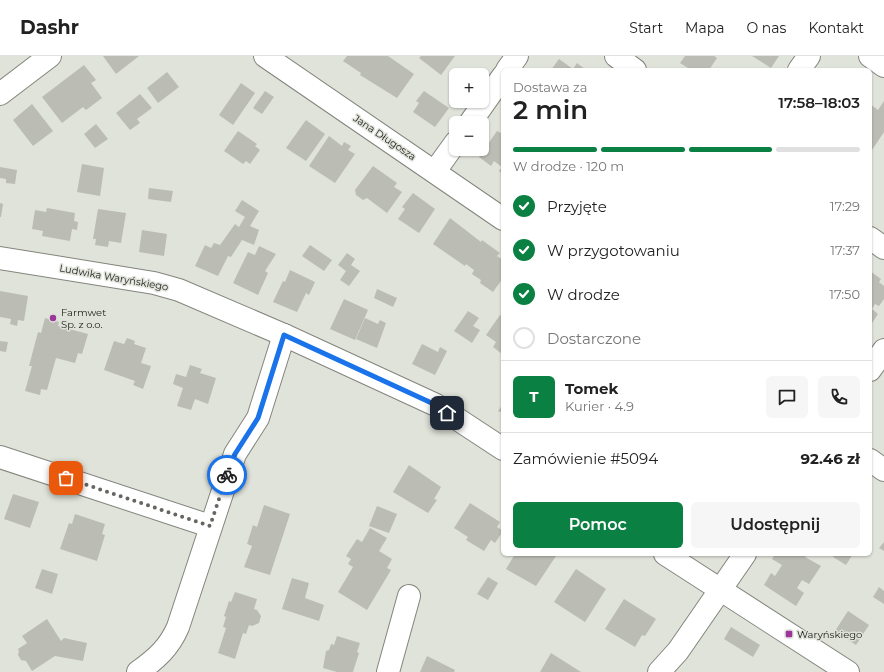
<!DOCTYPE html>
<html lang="pl">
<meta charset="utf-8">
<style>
:root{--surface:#fff;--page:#f6f6f6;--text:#222;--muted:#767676;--line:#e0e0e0;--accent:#0b8043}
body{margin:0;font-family:Montserrat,sans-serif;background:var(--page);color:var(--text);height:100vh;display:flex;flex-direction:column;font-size:15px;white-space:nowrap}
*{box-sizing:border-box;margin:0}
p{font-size:13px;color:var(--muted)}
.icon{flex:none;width:22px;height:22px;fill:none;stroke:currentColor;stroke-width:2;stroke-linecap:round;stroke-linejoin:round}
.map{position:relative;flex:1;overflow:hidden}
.panel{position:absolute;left:501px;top:12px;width:371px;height:488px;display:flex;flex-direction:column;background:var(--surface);border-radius:6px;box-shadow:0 1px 3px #0004}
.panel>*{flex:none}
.buttons{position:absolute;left:449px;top:12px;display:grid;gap:8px}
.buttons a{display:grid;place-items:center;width:40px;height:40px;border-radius:6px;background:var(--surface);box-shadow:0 1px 3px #0004;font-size:20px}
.pin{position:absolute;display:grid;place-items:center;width:34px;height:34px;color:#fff;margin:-17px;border-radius:8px;box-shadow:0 2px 6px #0006}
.courier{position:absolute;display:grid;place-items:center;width:40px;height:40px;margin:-20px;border:3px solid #1a73e8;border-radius:50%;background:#fff;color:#222;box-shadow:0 1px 5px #0007}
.summary em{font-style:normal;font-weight:600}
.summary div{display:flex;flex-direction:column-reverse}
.summary{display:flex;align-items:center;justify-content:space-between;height:68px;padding:0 12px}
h1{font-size:26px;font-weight:600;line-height:30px}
.bar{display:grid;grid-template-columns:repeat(4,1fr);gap:6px 4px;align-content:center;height:48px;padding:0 12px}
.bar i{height:5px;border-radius:3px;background:var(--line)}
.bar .current{background:var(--accent)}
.bar p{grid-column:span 4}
.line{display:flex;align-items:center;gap:10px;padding:0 12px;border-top:1px solid var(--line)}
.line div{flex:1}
.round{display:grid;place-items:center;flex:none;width:42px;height:42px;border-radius:6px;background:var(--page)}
ol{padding:0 12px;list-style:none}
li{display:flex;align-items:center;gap:12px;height:44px}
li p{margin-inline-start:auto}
li .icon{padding:4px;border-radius:50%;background:var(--accent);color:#fff;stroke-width:4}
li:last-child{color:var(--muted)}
li i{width:22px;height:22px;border:2px solid var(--line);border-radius:50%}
.cta{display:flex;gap:8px;margin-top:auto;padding:8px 12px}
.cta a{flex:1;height:46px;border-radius:6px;background:var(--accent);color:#fff;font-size:16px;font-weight:600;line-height:46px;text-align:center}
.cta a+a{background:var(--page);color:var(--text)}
header{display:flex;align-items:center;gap:24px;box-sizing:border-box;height:56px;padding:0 20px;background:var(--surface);border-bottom:1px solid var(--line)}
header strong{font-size:19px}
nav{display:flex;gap:22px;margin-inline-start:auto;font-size:14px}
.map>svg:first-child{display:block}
.building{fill:#bbbdb4}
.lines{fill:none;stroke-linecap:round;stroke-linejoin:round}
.minor-casing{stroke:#83857d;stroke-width:24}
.minor{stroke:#fff;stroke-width:22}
.done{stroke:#646660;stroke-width:4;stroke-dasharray:0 7.2}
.route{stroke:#1a73e8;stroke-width:5}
.poi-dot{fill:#9c369b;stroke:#e0e3da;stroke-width:1.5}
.labels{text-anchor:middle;stroke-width:3;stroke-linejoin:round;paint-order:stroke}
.street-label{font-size:10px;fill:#21221f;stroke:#e0e3da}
.poi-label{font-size:10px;fill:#21221f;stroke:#e0e3da;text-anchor:start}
</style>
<header>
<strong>Dashr</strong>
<nav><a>Start</a><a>Mapa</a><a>O nas</a><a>Kontakt</a></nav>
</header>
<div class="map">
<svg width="884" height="616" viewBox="0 0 884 616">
<rect width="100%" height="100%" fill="#e0e3da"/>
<g class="building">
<polygon points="103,0 139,0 116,18"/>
<polygon points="347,0 388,0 414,18 397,42 360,19 361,17 343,5"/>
<polygon points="421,0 455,0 441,19 419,2"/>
<polygon points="685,0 714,0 717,2 709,14 691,14 680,7"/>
<polygon points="752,0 779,0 771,12"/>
<polygon points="559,3 573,13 577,7 586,14 551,14"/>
<polygon points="84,9 96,24 91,27 102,42 86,54 83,51 62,67 42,41"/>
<polygon points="167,16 179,31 158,47 147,32"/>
<polygon points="241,27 255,37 233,69 219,59"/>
<polygon points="265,35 274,41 262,58 253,52"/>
<polygon points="424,35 449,52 435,71 413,56 419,47 416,45"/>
<polygon points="140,38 152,52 137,63 140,67 130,74 116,57"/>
<polygon points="884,45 884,76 870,97 870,48 878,54"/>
<polygon points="32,48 53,75 33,90 13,64"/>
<polygon points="306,64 325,78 306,105 286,92"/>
<polygon points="96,68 108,83 95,92 84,78"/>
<polygon points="238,75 257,88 255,90 260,94 250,108 246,105 243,108 224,95"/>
<polygon points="497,75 503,78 503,118 499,115 502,111 494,105 491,110 479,101"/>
<polygon points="329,80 342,90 344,86 351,90 348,94 355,98 335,127 309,110"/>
<polygon points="82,108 104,112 100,140 77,136"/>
<polygon points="373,110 397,127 394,131 402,136 387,157 367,142 363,144 356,139 355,134"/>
<polygon points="0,111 17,114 15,128 6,127 6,123 0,122"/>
<polygon points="149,132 173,135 171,146 148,143"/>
<polygon points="413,137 435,153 419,177 398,163 405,153 402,151"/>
<polygon points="242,144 259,155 250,170 259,174 254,189 242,184 231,201 228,200 218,220 195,210 205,189 211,192 214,187 220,189 235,168 239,171 245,161 235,155"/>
<polygon points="0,147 3,148 1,161 0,161"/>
<polygon points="47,152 75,157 74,165 78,166 77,174 72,173 70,185 42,180 43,175 32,173 35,154 46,156"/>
<polygon points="98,153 126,157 121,187 109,185 108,191 95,189 96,183 93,183"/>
<polygon points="450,162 481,186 482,184 500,197 497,200 503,204 503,222 493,236 480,227 481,224 472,218 474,214 466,208 465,210 433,188"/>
<polygon points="142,174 167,178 164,200 139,196"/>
<polygon points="310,189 332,204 324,215 302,200"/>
<polygon points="259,190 276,198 265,215 268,217 258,239 233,227 248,196 255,199"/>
<polygon points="347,197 355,203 351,209 360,215 349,230 340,224 346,215 338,209"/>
<polygon points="290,214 315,226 309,239 306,237 297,256 273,246 283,225 285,226"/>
<polygon points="870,215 881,223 879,226 884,230 884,243 879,250 875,248 872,253 878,258 870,270"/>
<polygon points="377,233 397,242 393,251 374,242"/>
<polygon points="0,235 28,240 24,265 18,264 17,270 10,268 11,263 0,261"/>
<polygon points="344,243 368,254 355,284 330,273"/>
<polygon points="468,255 479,262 473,270 480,274 472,287 454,275"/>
<polygon points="500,259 503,260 502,298 493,291 496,286 486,279"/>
<polygon points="45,262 59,266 58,270 88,278 82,298 78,297 75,307 56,302 47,334 41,333 40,339 25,335 32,310 29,310 38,276 41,277"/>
<polygon points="365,262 378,268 380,264 386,267 377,292 356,283"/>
<polygon points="127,282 135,285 134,288 146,292 141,307 151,310 143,333 133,329 135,325 104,314 114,285 124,288"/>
<polygon points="0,285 8,286 6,296 0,295"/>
<polygon points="422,288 438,296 440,291 447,295 435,319 412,308"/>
<polygon points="190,309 202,313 200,317 216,322 208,348 195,343 191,354 177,350 183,332 173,328 176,318 186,321"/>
<polygon points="503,348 503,357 498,355"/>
<polygon points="409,409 441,431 434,443 437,444 428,457 393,436"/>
<polygon points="13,438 39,446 30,472 4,463"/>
<polygon points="470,447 500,466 497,471 503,475 495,487 491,484 484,495 466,484 468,481 454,472"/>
<polygon points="264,449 290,458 270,519 244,511 252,490 247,488 253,469 257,471"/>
<polygon points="377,450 397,458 389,477 369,470"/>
<polygon points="75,458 105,468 102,478 105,479 97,505 60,493 69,467 72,468"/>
<polygon points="370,472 387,482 379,495 392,503 387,512 391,514 367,554 338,536 353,511 348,508 351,503 346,500 357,483 362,486"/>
<polygon points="884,486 884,495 879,492"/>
<polygon points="515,498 552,498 556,500 536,530 506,513"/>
<polygon points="775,498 807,498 805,501 821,510 809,528 802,524 797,532 804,537 796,550 764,529 771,517 775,520 782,509 772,503"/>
<polygon points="835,498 853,498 846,509 833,501"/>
<polygon points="42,513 58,518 52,538 35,532"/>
<polygon points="576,513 606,533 585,566 554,546"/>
<polygon points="488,521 498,527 488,544 477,538"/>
<polygon points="292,522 309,527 305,542 324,549 319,565 282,553"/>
<polygon points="879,531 884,535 884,548 873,541"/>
<polygon points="235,536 257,543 254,553 257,554 261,560 259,567 252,570 249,569 246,578 243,577 235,603 218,597 226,572 223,571 226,561 224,560 229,545 231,546"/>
<polygon points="624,543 656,563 645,580 642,579 635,591 605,573"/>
<polygon points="848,555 869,569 856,589 835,575"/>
<polygon points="47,563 61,585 64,582 87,587 83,605 55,600 32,615 26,605 21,604 18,599 19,595 18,593 27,587 22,580"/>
<polygon points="731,571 760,589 753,601 724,583"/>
<polygon points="337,580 360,587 357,596 359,597 353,616 337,616 323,612 326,595 329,594 331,588 334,589"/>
<polygon points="551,597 581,616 540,616"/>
<polygon points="427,600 455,614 454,616 420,616"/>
</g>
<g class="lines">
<defs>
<g id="minor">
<polyline points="265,0 503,163"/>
<polyline points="616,0 635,14"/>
<polyline points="870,0 884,10"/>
<polyline points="507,14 517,0"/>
<polyline points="799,14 809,0"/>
<polyline points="0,38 50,0"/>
<polyline points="470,67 503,20"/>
<polyline points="435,115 456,86"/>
<polyline points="870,182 884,192"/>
<polyline points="0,202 154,227 179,234 284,279 436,349 503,393"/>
<polyline points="870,314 884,294"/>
<polyline points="0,401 210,470"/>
<polyline points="870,404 884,414"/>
<polyline points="665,498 848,616"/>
<path d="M138,616C156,603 169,592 178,571L235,398L258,362L284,279"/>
<polyline points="388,616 409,540"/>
<polyline points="659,616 678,595 745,498"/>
</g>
</defs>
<use href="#minor" class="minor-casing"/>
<use href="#minor" class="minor"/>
</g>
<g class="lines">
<polyline class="done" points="66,422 210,470 227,419"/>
<polyline class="route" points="227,419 235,398 258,362 284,279 436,349 447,357"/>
</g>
<g class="poi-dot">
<circle cx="53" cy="262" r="4"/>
<rect x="785" y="574" width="8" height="8" rx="2"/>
</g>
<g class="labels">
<g class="street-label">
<text transform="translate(385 81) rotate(34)" y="4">Jana Długosza</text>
<text transform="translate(114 221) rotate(10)" y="4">Ludwika Waryńskiego</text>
</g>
<g class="poi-label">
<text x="61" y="260">Farmwet<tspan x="61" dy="12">Sp. z o.o.</tspan></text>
<text x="797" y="582">Waryńskiego</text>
</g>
</g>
</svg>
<div class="buttons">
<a>+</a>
<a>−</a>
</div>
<div class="pin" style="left:66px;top:422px;background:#ea580c"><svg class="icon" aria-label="bag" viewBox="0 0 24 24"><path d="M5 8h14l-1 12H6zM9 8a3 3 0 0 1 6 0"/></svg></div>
<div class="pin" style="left:447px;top:357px;background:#1f2937"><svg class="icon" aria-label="home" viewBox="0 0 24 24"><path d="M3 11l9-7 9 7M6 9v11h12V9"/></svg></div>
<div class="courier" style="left:227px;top:419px"><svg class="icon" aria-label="bike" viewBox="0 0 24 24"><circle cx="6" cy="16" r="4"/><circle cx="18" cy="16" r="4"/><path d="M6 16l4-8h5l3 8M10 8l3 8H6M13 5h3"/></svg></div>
<section class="panel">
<div class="summary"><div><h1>2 min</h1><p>Dostawa za</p></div><em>17:58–18:03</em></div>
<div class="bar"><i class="current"></i><i class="current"></i><i class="current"></i><i></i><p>W drodze · 120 m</p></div>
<ol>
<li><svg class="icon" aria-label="check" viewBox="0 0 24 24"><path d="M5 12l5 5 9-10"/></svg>Przyjęte<p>17:29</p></li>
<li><svg class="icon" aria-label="check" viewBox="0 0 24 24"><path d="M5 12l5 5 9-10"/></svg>W przygotowaniu<p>17:37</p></li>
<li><svg class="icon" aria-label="check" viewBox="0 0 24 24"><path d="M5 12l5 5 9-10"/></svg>W drodze<p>17:50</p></li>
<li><i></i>Dostarczone</li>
</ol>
<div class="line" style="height:72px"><b class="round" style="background:var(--accent);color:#fff">T</b><div><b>Tomek</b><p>Kurier · 4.9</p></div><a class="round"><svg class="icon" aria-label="chat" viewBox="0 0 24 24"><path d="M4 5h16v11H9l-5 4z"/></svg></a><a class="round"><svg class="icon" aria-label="phone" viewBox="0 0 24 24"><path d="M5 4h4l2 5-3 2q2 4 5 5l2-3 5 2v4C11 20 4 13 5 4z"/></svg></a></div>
<div class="line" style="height:52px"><div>Zamówienie #5094</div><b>92.46 zł</b></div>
<div class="cta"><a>Pomoc</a><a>Udostępnij</a></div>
</section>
</div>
